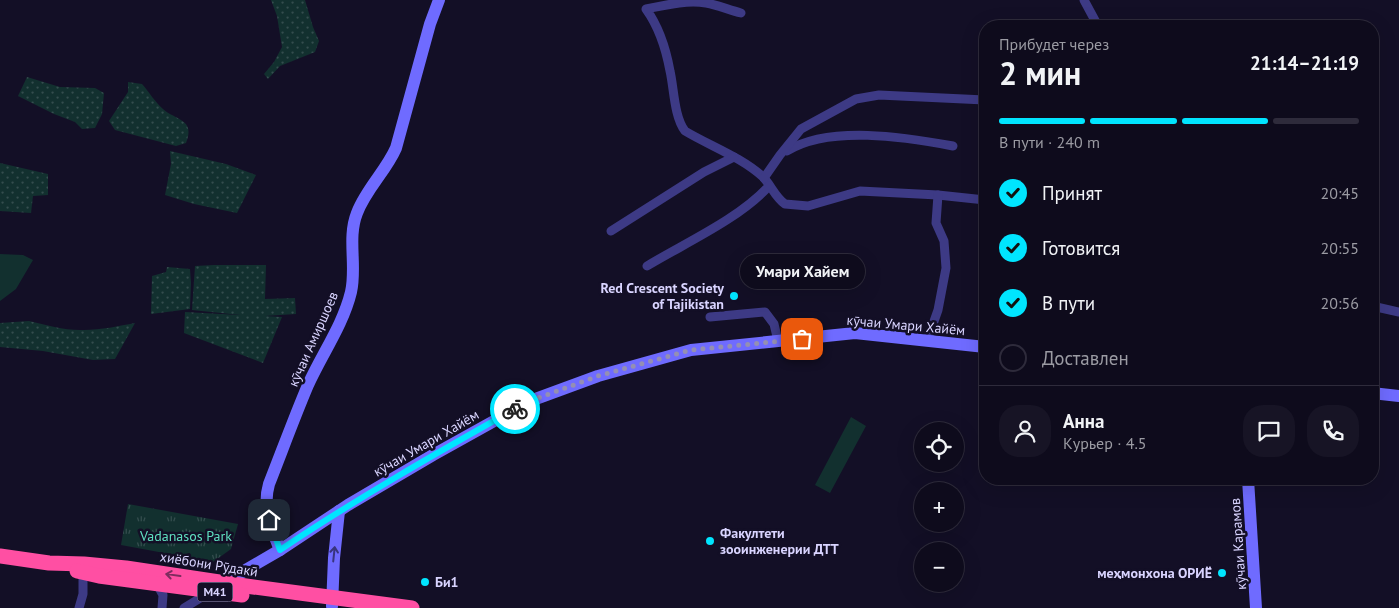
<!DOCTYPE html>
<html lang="ru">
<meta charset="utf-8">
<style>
:root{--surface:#0e0b1c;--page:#171425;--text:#f1f3f6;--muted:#9b9ba3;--line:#2e2b3b;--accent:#00e5ff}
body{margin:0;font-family:"PT Sans",sans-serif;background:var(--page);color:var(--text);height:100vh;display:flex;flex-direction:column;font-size:19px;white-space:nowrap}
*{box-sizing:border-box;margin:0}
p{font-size:16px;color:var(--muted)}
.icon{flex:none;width:28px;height:28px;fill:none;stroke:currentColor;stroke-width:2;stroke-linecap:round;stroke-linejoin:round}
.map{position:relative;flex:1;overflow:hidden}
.drawer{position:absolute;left:979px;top:20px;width:400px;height:465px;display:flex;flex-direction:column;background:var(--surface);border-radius:20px;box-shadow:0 5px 20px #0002,0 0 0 1px var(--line)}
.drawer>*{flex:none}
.fabs{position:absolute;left:914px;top:422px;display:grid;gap:10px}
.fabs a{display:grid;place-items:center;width:50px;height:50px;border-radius:50%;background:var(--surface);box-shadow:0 5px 20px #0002,0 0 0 1px var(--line);font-size:25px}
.pin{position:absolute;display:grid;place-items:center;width:42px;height:42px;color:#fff;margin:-21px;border-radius:10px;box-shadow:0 2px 8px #0006}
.courier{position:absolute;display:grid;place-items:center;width:50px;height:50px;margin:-25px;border:4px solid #00e5ff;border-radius:50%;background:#fff;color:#222;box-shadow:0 1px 6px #0007}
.bubble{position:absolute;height:35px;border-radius:18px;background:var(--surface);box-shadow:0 5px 20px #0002,0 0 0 1px var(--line);font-size:16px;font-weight:700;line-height:35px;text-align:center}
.overview em{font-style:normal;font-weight:700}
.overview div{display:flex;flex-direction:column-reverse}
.overview{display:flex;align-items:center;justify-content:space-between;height:85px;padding:0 20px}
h1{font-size:32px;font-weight:700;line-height:38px}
.bar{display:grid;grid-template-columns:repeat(4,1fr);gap:8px 5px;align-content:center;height:60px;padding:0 20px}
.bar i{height:6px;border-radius:4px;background:var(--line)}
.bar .current{background:var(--accent)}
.bar p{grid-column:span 4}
.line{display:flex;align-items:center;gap:12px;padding:0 20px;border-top:1px solid var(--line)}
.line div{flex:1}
.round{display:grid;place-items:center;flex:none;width:52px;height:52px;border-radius:20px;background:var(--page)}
ol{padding:0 20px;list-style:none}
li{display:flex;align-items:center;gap:15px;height:55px}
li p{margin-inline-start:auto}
li .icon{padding:5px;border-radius:50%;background:var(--accent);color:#111;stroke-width:4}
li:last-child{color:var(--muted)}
li i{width:28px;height:28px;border:2px solid var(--line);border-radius:50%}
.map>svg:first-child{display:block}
.grass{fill:#12302f}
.park{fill:url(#park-tufts)}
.garden{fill:url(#garden-dots)}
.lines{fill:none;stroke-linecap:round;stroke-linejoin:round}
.street{stroke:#3d3a85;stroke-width:9}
.secondary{stroke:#6f6bff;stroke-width:12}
.highway{stroke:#ff4fa3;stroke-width:15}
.oneway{stroke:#38347d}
.oneway2{stroke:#7d2c5e}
.done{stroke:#948fb3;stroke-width:5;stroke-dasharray:0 9}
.route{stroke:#00e5ff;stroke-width:6}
.poi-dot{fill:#00e5ff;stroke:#130f26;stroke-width:2}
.labels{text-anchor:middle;stroke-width:5;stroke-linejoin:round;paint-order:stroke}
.shield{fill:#130f26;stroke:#9e99be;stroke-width:1}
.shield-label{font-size:12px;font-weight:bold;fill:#d9d4ff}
.poi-label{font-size:14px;font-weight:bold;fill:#d9d4ff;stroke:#130f26;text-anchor:end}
.street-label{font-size:14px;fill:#d9d4ff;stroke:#130f26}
.park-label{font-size:14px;fill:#5fe0c0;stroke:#130f26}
</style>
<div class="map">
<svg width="1399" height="608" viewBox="0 0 1399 608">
<defs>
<pattern id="park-tufts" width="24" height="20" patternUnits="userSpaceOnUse" patternTransform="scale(1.25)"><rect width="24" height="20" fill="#12302f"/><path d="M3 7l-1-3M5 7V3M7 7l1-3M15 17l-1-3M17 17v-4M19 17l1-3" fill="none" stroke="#344d4e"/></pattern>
<pattern id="garden-dots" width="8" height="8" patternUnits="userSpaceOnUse" patternTransform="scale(1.25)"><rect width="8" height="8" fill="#12302f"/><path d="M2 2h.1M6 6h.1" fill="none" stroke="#344d4e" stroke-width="1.8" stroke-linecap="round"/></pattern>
</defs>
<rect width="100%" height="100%" fill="#130f26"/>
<g class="grass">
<polygon points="0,254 23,255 33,260 16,289 0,301"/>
<polygon points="851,417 866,426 830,493 815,485"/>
</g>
<polygon class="park" points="128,504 238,524 231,549 213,562 121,545"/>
<g class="garden">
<polygon points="271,0 305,0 313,27 319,41 315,52 280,66 268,79 264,74 274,62 282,47 277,16"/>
<polygon points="27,77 60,87 95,88 104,93 102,114 95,128 82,129 75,122 54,114 18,96"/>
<path d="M128,82L142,84C149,92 155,102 163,109C175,120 196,119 186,143L176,146L115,130L109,121L128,92Z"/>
<polygon points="170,151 226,164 256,175 237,213 194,204 165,195 171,164"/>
<polygon points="0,163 48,174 48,195 33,196 31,213 0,211"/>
<polygon points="214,265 266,265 265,299 295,298 296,314 265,316 282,317 263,363 184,333 185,312 240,315 192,310 195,266"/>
<polygon points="167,267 190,269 191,283 190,309 151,314 152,276 166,272"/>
<path d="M29,321C47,325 66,331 84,330C101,330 119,326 135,323L115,359L93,360L43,351L0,347V323Z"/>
</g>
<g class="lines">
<g class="street">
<polyline points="1084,0 1098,26"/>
<path d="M741,13C729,10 718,5 706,3C686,0 666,5 646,9C659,27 666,49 670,71C674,88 674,117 685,131C710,146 741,157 763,177C771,185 775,197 785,204L808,206L860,191L938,195L985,200"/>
<path d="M787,151C829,125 905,137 953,146"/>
<polyline points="764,178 780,155 801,129 856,99 879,95 985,100"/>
<polyline points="611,231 704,172 734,157"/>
<path d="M647,266C685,243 739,219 769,186"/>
<polyline points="1372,306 1399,312"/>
<polyline points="710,317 765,312 774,324 778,341"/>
<polyline points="927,341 938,310 946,268 944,241 936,223 938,195"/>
<polyline points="157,584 163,595 162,608"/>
<polyline points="79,608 83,594 83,569"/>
<polyline points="184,608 210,592"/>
</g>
<g class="secondary">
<polyline points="1372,393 1399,396"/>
<polyline points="1248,479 1256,608"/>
<path d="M280,550C271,528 262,508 269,484C282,451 294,418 308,385C322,354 343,325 351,292C357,266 347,238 357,213C366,189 386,171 396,148L430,24L439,0"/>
<polyline points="220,585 280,550 348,505 433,455 530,401 598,376 691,350 855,333 985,347"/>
<polyline points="332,606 334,558 339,511"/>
</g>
<g class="highway">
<polyline points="0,556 49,563 84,564 126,568 246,586 412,608"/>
<polyline points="77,571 99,576 242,595"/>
</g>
</g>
<defs><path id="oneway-shaft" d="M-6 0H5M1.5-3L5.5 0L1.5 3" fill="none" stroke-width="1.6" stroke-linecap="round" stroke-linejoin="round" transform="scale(1.25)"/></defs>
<use class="oneway" href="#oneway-shaft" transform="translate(334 554) rotate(-84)"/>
<use class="oneway2" href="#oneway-shaft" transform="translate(173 575) rotate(-172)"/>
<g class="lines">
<polyline class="done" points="515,409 530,401 598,376 691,350 802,339"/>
<path class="route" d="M269,520L280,550C356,499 435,454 515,409"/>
</g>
<g class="poi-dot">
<circle cx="734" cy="296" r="5"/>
<circle cx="710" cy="541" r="5"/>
<circle cx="1222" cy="573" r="5"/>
<circle cx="425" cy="582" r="5"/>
</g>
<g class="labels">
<rect class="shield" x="197.5" y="582.5" width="35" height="19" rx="4"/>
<g class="shield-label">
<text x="215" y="596">M41</text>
</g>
<g class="poi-label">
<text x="724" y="293">Red Crescent Society<tspan x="724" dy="16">of Tajikistan</tspan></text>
<text x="720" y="538" text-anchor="start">Факултети<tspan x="720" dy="16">зооинженерии ДТТ</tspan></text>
<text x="1212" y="578">меҳмонхона ОРИЁ</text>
<text x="435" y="587" text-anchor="start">Би1</text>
</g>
<g class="street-label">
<text transform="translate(906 325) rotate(5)" y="5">кӯчаи Умари Хайём</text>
<text transform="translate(313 339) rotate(-66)" y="5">кӯчаи Амиршоев</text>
<text transform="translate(426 443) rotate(-30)" y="5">кӯчаи Умари Хайём</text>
<text transform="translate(1238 544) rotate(-94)" y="5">кӯчаи Карамов</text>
<text transform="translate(209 564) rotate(9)" y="5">хиёбони Рӯдакӣ</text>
</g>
<g class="park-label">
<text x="186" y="541">Vadanasos Park</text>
</g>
</g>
</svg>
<div class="fabs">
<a><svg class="icon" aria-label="locate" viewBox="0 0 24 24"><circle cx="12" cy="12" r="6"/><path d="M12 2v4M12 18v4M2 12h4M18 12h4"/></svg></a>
<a>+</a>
<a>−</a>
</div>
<div class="pin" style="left:802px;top:339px;background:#ea580c"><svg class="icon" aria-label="bag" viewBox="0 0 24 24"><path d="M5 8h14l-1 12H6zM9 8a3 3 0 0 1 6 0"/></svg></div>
<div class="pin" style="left:269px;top:520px;background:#1f2937"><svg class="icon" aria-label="home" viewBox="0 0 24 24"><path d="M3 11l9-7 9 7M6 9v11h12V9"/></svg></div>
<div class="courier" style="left:515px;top:409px"><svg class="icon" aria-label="bike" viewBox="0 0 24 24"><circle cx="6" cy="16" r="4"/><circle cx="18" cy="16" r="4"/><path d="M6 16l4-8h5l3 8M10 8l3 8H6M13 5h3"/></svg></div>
<div class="bubble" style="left:740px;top:254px;width:125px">Умари Хайем</div>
<section class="drawer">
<div class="overview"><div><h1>2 мин</h1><p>Прибудет через</p></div><em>21:14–21:19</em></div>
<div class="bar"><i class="current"></i><i class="current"></i><i class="current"></i><i></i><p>В пути · 240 m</p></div>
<ol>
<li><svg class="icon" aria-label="check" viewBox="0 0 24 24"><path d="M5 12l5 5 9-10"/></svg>Принят<p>20:45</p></li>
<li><svg class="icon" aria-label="check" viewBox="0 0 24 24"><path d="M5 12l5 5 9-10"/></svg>Готовится<p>20:55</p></li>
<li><svg class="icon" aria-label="check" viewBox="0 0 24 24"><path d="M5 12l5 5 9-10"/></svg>В пути<p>20:56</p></li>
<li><i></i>Доставлен</li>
</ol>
<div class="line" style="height:90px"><a class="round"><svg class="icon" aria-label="person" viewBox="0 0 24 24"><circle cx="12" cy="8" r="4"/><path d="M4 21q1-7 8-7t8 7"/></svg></a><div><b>Анна</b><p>Курьер · 4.5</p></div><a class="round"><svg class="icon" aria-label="chat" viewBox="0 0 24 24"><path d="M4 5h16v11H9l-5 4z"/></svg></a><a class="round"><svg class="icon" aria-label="phone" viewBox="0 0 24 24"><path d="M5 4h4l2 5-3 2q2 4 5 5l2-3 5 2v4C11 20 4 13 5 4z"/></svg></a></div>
</section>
</div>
